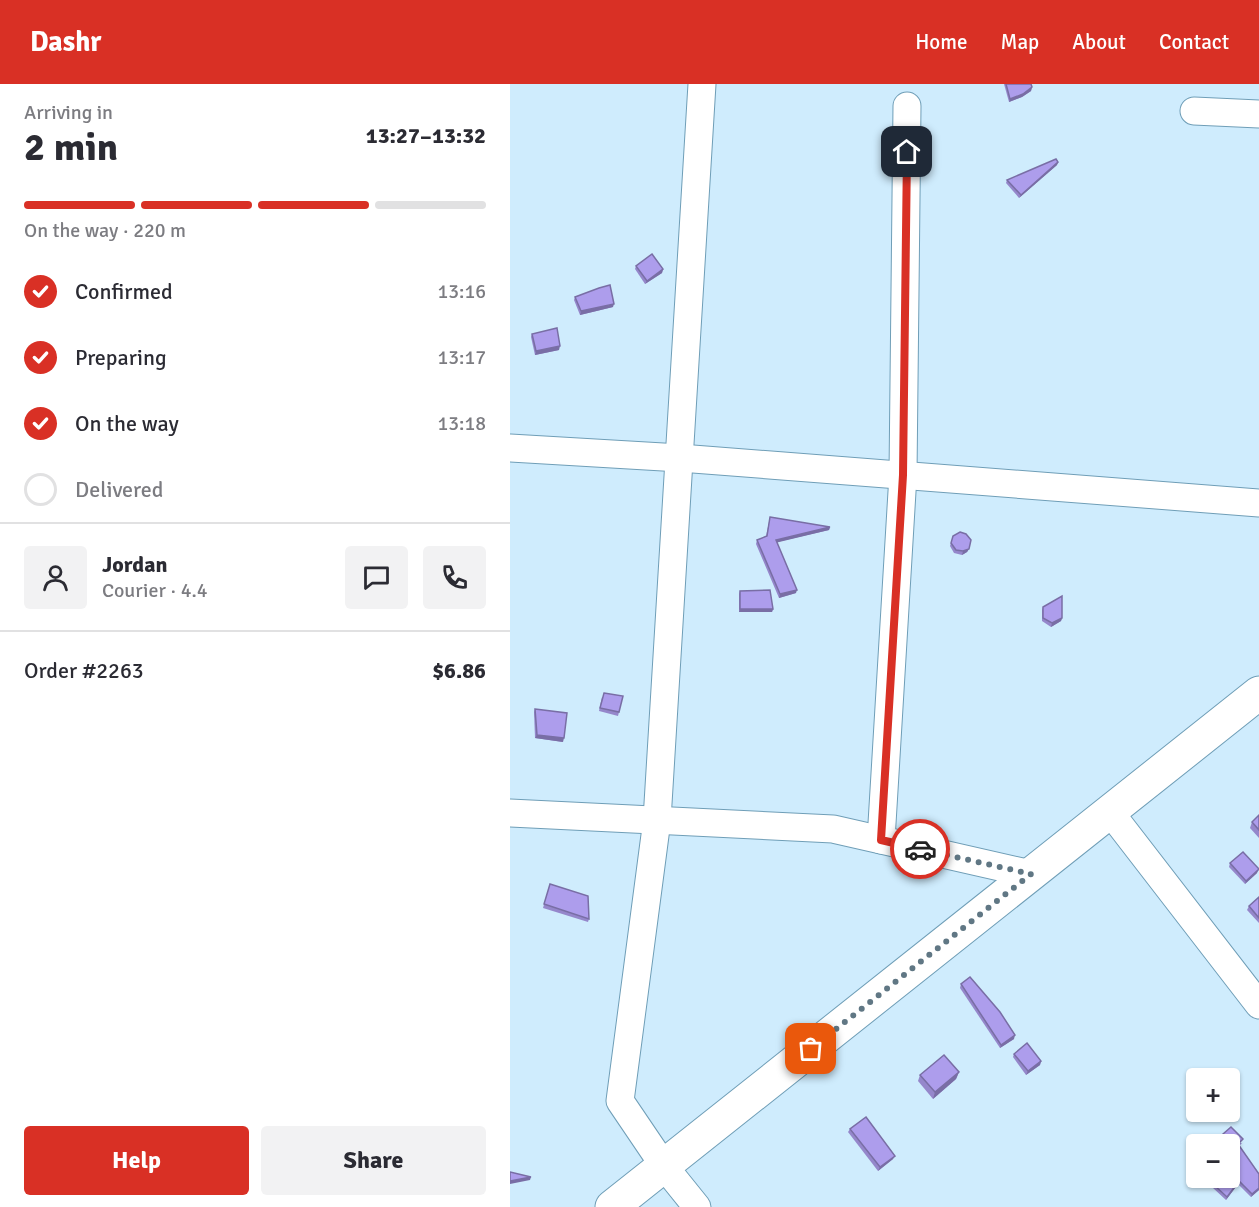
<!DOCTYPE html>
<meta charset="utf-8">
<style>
:root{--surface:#fff;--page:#f2f2f3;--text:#2b2b33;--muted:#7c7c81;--line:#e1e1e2;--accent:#d93025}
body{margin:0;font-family:Signika,sans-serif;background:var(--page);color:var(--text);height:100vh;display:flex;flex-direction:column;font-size:22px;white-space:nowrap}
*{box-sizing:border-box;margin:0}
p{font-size:20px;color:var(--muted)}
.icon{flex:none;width:33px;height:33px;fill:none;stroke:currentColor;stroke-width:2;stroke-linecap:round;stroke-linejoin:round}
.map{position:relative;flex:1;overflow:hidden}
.sheet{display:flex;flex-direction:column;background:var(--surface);width:510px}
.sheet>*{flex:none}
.fabs{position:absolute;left:676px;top:984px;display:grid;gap:12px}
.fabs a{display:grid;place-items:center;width:54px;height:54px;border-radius:6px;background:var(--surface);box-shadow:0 2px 4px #0004;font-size:30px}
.pin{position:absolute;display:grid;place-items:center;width:51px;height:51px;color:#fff;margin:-26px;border-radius:12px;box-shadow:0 3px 9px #0006}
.courier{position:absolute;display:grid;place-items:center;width:60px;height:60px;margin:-30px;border:4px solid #d93025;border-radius:50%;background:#fff;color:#222;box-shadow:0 2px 8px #0007}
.headline em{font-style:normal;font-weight:700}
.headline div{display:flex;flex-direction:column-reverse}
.headline{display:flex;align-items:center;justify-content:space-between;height:102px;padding:0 24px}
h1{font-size:39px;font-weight:700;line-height:45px}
.bar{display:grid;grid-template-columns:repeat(4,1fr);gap:9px 6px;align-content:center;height:72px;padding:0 24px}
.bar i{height:8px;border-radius:4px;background:var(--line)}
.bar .active{background:var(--accent)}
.bar p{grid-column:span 4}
.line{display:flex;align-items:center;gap:15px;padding:0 24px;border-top:2px solid var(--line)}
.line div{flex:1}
.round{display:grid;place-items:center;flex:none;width:63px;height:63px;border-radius:6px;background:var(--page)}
ol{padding:0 24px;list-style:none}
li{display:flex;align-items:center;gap:18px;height:66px}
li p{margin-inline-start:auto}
li .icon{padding:6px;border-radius:50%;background:var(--accent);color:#fff;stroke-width:4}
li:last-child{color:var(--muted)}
li i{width:33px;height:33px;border:3px solid var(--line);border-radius:50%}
.action{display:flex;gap:12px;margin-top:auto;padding:12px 24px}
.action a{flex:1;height:69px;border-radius:6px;background:var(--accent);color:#fff;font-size:24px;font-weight:700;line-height:69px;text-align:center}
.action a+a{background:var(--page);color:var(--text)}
header{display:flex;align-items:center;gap:36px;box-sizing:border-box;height:84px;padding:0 30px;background:var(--accent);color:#fff}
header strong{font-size:28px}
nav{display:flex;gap:33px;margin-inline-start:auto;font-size:21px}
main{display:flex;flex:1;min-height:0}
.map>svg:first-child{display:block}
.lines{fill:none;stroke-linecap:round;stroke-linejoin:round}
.minor-casing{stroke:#6f9eb7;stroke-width:29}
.tertiary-casing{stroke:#6f9eb7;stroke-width:35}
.minor{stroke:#fff;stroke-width:27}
.tertiary{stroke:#fff;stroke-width:33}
.wall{fill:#9587cb}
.shaded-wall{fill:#796ea5}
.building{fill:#ad9dec;stroke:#796ea5;stroke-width:1.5}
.done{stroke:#607784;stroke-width:6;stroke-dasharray:0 10.8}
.route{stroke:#d93025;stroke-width:8}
</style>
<header>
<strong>Dashr</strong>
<nav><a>Home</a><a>Map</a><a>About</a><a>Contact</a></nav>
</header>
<main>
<section class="sheet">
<div class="headline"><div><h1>2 min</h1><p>Arriving in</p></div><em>13:27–13:32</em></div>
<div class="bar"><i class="active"></i><i class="active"></i><i class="active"></i><i></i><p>On the way · 220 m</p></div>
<ol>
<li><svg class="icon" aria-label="check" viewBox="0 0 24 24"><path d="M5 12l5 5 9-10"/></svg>Confirmed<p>13:16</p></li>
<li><svg class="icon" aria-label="check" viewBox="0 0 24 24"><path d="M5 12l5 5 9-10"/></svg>Preparing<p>13:17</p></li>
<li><svg class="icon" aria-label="check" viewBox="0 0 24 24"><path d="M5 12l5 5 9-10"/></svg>On the way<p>13:18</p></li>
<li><i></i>Delivered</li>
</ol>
<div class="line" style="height:108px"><a class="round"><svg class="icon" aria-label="person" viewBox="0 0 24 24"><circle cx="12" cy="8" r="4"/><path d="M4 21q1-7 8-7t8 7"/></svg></a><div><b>Jordan</b><p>Courier · 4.4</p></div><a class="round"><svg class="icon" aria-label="chat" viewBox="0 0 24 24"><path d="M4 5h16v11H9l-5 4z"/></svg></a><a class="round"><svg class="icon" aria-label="phone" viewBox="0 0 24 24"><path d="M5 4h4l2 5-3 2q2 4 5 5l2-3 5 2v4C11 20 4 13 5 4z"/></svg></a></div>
<div class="line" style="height:78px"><div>Order #2263</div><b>$6.86</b></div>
<div class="action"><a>Help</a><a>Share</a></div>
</section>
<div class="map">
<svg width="749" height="1123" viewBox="0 0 749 1123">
<rect width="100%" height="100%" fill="#cfecfd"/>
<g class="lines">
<defs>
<g id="minor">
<polyline points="684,27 749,30"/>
<polyline points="0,364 170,374 749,419"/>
<polyline points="600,728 749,921"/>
<polyline points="0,729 323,745 521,790"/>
<polyline points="371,756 393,391 397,22"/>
<polyline points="187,1123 154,1082 110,1017 147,736 192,0"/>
</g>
<polyline id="tertiary" points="102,1123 749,609"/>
</defs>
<use href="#minor" class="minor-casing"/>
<use href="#tertiary" class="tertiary-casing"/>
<use href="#minor" class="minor"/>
<use href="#tertiary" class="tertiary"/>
</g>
<g class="wall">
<polygon points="494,0 521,0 522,3 521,7 512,13 499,18"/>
<polygon points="548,78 547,81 509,114 496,99 497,96"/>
<polygon points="126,182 153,185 152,189 135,200 125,185"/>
<polygon points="65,213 103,223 70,231 64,216"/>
<polygon points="22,250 49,266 25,271 21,253"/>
<polygon points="260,433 320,443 319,446 267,458 286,509 269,514 246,460 247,456 256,452"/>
<polygon points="443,452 459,465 457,468 452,471 444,469 440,462"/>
<polygon points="230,507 263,525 262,528 229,528 229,510"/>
<polygon points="533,523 552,534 551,537 541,543 532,537 532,526"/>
<polygon points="92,613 109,628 108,632 89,627"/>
<polygon points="25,625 53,658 25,654 24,628"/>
<polygon points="749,731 749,754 740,744 742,738"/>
<polygon points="720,779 747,789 735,800 719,783"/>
<polygon points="40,800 79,835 78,838 33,824"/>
<polygon points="749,813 749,839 737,826 739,822"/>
<polygon points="451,900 504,955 490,964 450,904"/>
<polygon points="504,970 531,977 530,981 516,991 503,973"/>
<polygon points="449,988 446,995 423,1015 408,997 410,991"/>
<polygon points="340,1045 383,1075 368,1087 338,1048"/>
<polygon points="705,1057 732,1059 729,1062 749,1106 741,1113 728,1100 716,1116 703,1104 704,1101 720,1094 720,1060 704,1060"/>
</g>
<g class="shaded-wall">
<polygon points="522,3 521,7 512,13 499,18 500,15"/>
<polygon points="548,78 547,81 509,114 511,111"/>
<polygon points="153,185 152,189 135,200 137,197"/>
<polygon points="104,220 103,223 70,231 71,227"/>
<polygon points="50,262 49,266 25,271 26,267"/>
<polygon points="320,443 319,446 265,459 266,456"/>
<polygon points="459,465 457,468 452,471 453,467"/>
<polygon points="287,506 286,509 269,514 270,510"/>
<polygon points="230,525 263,525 262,528 229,528"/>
<polygon points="552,534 551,537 541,543 542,539"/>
<polygon points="27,651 54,654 53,658 25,654"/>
<polygon points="749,785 747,789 735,800 736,797"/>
<polygon points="505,951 504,955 490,964 491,961"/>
<polygon points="531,977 530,981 516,991 518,987"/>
<polygon points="449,988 446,995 423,1015 425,1008"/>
<polygon points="385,1072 383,1075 368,1087 370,1083"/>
<polygon points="21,1093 20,1096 0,1100 0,1097"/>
<polygon points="729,1097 728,1100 716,1116 717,1113"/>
<polygon points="749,1104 749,1106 741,1113 742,1110"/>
</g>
<g class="building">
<polygon points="496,0 521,0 522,3 513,10 500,15"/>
<polygon points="546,75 548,78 511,111 497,96"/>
<polygon points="142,170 153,185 137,197 126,182"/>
<polygon points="100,201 104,220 71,227 65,213 89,204"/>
<polygon points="47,244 50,262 26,267 22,250"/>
<polygon points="260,433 320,443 266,456 287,506 270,510 247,456 257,452"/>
<polygon points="450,448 456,450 461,456 459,465 453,467 446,466 441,459 443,452"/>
<polygon points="260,506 263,525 230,525 230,507"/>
<polygon points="552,512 552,534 542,539 533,534 533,523"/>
<polygon points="94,609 113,612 109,628 90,624"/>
<polygon points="25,625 57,629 54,654 27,651"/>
<polygon points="749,731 749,746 742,738"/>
<polygon points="733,768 749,785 736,797 720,779"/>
<polygon points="40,800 78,812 79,835 34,820"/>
<polygon points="749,813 749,834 739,822"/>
<polygon points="460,893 490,928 505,951 491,961 451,900"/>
<polygon points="517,959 531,977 518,987 504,970"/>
<polygon points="434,971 449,988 425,1008 410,991"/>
<polygon points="356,1033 385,1072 370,1083 340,1045"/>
<polygon points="721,1043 733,1055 728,1060 749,1090 749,1104 742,1110 729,1097 717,1113 704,1101 710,1094 720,1094 720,1060 708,1060 705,1057"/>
<polygon points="0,1088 21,1093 0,1097"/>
</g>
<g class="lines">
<polyline class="done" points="301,965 521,790 410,765"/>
<polyline class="route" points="397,68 393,391 371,756 410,765"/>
</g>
</svg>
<div class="fabs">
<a>+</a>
<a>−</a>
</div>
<div class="pin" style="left:301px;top:965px;background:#ea580c"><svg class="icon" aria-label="bag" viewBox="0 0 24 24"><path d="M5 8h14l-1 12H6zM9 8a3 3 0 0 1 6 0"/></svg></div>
<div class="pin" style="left:397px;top:68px;background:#1f2937"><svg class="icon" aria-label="home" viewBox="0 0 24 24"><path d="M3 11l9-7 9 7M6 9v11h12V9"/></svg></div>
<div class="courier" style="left:410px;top:765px"><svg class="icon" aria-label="car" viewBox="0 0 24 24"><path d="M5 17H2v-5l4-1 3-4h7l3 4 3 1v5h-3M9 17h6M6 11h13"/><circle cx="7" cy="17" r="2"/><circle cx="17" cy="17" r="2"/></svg></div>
</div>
</main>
